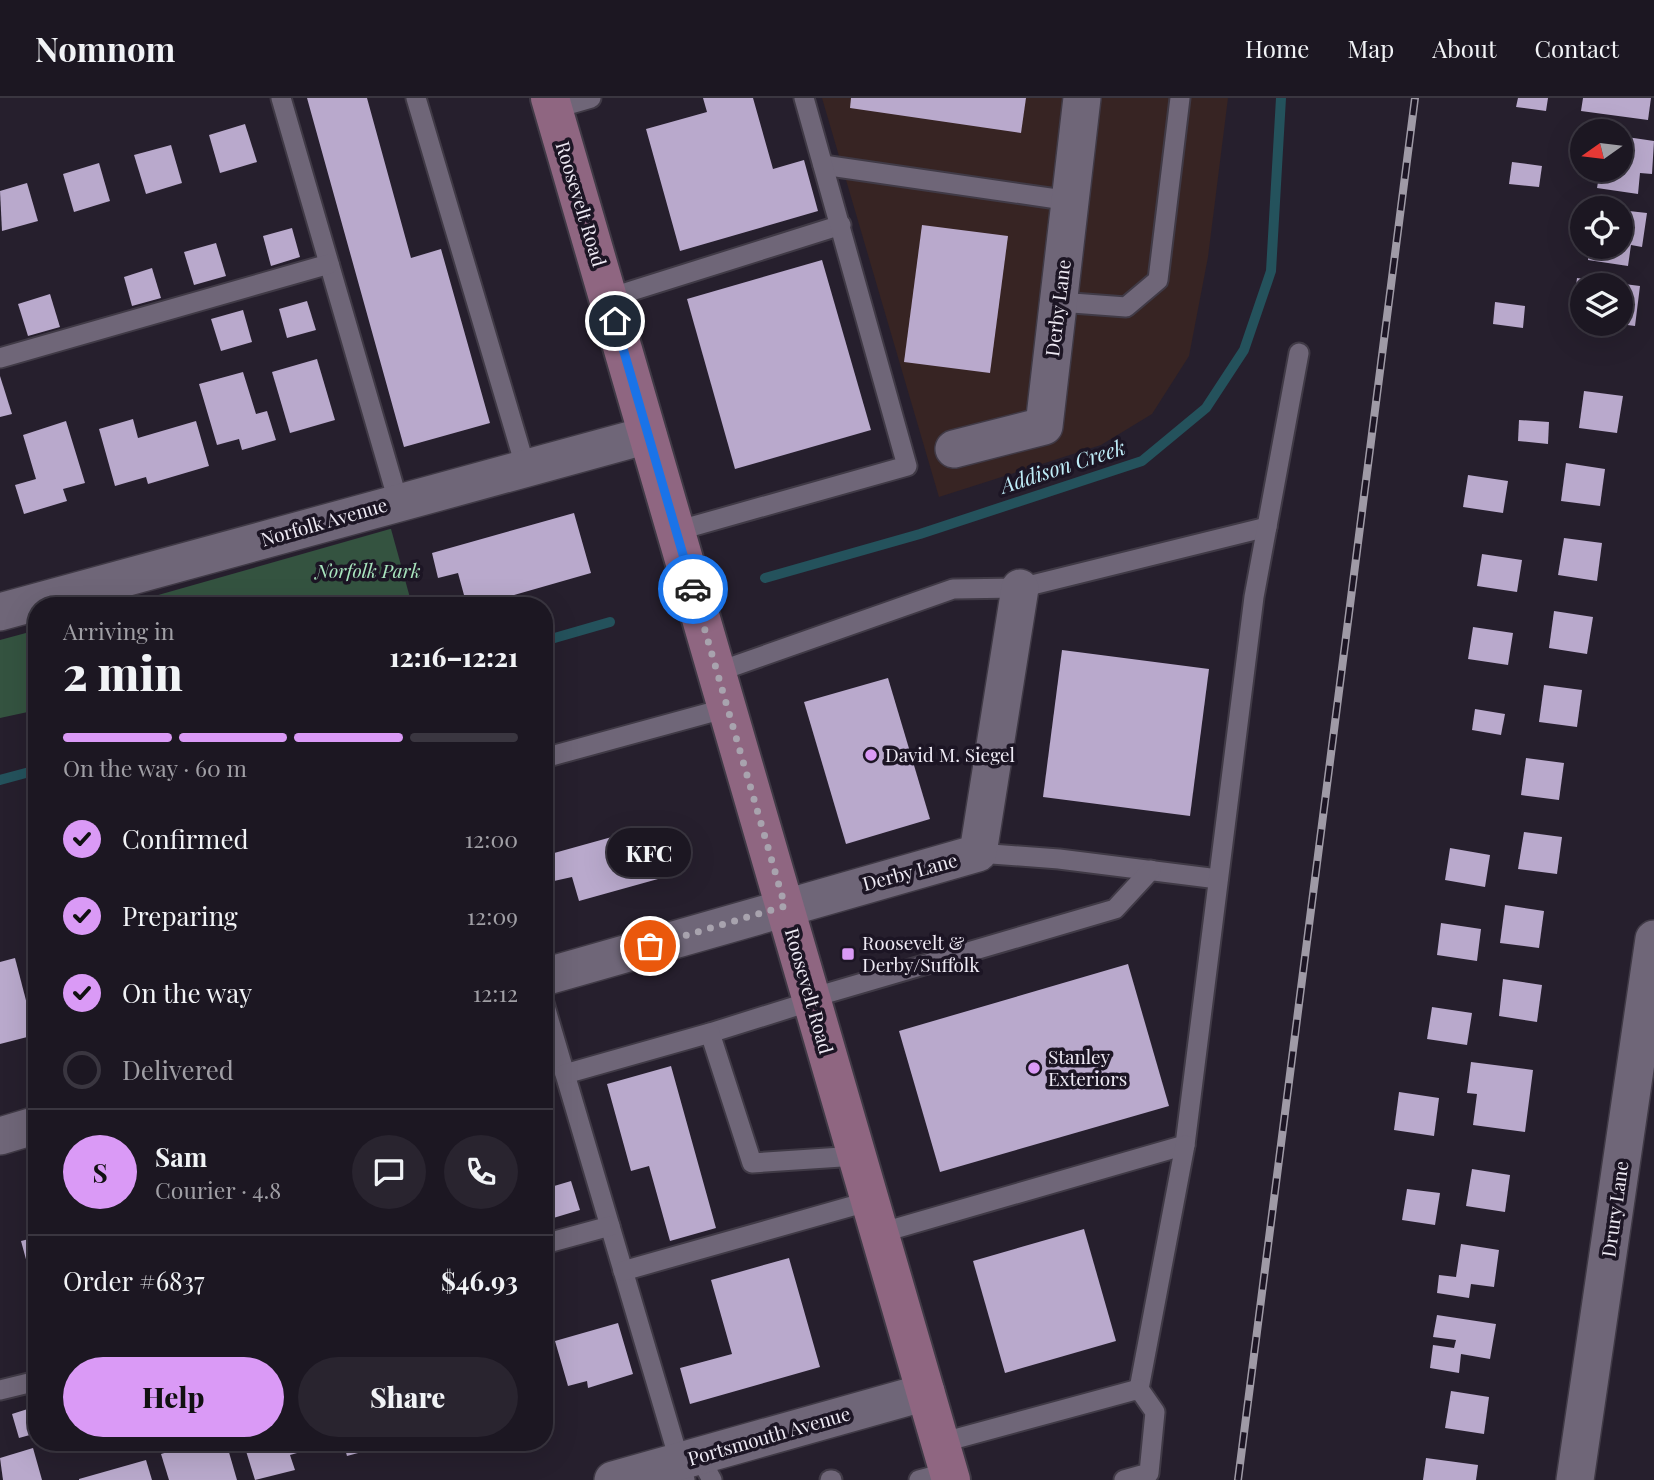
<!DOCTYPE html>
<meta charset="utf-8">
<style>
:root{--surface:#1c1722;--page:#29242f;--text:#f1f3f6;--muted:#a09fa5;--line:#3a3640;--accent:#da9af6}
body{margin:0;font-family:"Playfair Display",serif;background:var(--page);color:var(--text);height:100vh;display:flex;flex-direction:column;font-size:26px;white-space:nowrap}
*{box-sizing:border-box;margin:0}
p{font-size:23px;color:var(--muted)}
.icon{flex:none;width:38px;height:38px;fill:none;stroke:currentColor;stroke-width:2;stroke-linecap:round;stroke-linejoin:round}
.map{position:relative;flex:1;overflow:hidden}
.drawer{position:absolute;left:28px;top:499px;width:525px;height:854px;display:flex;flex-direction:column;background:var(--surface);border-radius:28px;box-shadow:0 7px 28px #0002,0 0 0 2px var(--line)}
.drawer>*{flex:none}
.needle{width:46px;rotate:256deg}
.controls{position:absolute;left:1570px;top:21px;display:grid;gap:14px}
.controls a{display:grid;place-items:center;width:63px;height:63px;border-radius:50%;background:var(--surface);box-shadow:0 7px 28px #0002,0 0 0 2px var(--line);font-size:35px}
.pin{position:absolute;display:grid;place-items:center;width:60px;height:60px;color:#fff;margin:-30px;border:4px solid #fff;border-radius:50%;box-shadow:0 2px 7px #0007}
.courier{position:absolute;display:grid;place-items:center;width:70px;height:70px;margin:-35px;border:5px solid #1a73e8;border-radius:50%;background:#fff;color:#222;box-shadow:0 2px 9px #0007}
.bubble{position:absolute;height:49px;border-radius:24px;background:var(--surface);box-shadow:0 7px 28px #0002,0 0 0 2px var(--line);font-size:23px;font-weight:800;line-height:49px;text-align:center}
.headline em{font-style:normal;font-weight:800}
.headline div{display:flex;flex-direction:column-reverse}
.headline{display:flex;align-items:center;justify-content:space-between;height:119px;padding:0 35px}
h1{font-size:46px;font-weight:800;line-height:52px}
.bar{display:grid;grid-template-columns:repeat(4,1fr);gap:10px 7px;align-content:center;height:84px;padding:0 35px}
.bar i{height:9px;border-radius:5px;background:var(--line)}
.bar .current{background:var(--accent)}
.bar p{grid-column:span 4}
.line{display:flex;align-items:center;gap:18px;padding:0 35px;border-top:2px solid var(--line)}
.line div{flex:1}
.round{display:grid;place-items:center;flex:none;width:74px;height:74px;border-radius:37px;background:var(--page)}
ol{padding:0 35px;list-style:none}
li{display:flex;align-items:center;gap:21px;height:77px}
li p{margin-inline-start:auto}
li .icon{padding:7px;border-radius:50%;background:var(--accent);color:#111;stroke-width:4}
li:last-child{color:var(--muted)}
li i{width:38px;height:38px;border:4px solid var(--line);border-radius:50%}
.button{display:flex;gap:14px;margin-top:auto;padding:14px 35px}
.button a{flex:1;height:80px;border-radius:42px;background:var(--accent);color:#111;font-size:28px;font-weight:800;line-height:80px;text-align:center}
.button a+a{background:var(--page);color:var(--text)}
header{display:flex;align-items:center;gap:42px;box-sizing:border-box;height:98px;padding:0 35px;background:var(--surface);border-bottom:2px solid var(--line)}
header strong{font-size:33px}
nav{display:flex;gap:38px;margin-inline-start:auto;font-size:24px}
.map>svg:first-child{display:block}
.industrial{fill:#372423}
.green{fill:#345340}
.lines{fill:none;stroke-linecap:round;stroke-linejoin:round}
.stream{stroke:#24525c;stroke-width:10}
.building{fill:#b9a9cc}
.service-casing{stroke:#403a46;stroke-width:23}
.minor-casing{stroke:#403a46;stroke-width:40}
.secondary-casing{stroke:#403a46;stroke-width:42}
.service{stroke:#6f6678;stroke-width:19}
.minor{stroke:#6f6678;stroke-width:37}
.secondary{stroke:#8f6681;stroke-width:38}
.rail-casing{stroke:#9f9aa6;stroke-width:8}
.rail{stroke:#1c1524;stroke-width:5;stroke-dasharray:16;stroke-linecap:butt}
.done{stroke:#a8a3ae;stroke-width:7;stroke-dasharray:0 12.6}
.route{stroke:#1a73e8;stroke-width:9}
.poi-dot{fill:#da9af6;stroke:#1c1524;stroke-width:2.5}
.labels{text-anchor:middle;stroke-width:7;stroke-linejoin:round;paint-order:stroke}
.street-label{font-size:19px;fill:#eeeaf4;stroke:#1c1524}
.park-label{font-size:19px;font-style:italic;fill:#a8e5be;stroke:#1c1524}
.poi-label{font-size:19px;fill:#eeeaf4;stroke:#1c1524;text-anchor:start}
.water-label{font-size:21px;font-style:italic;fill:#c0eef9;stroke:#1c1524}
</style>
<header>
<strong>Nomnom</strong>
<nav><a>Home</a><a>Map</a><a>About</a><a>Contact</a></nav>
</header>
<div class="map">
<svg width="1654" height="1382" viewBox="0 0 1654 1382">
<rect width="100%" height="100%" fill="#261f2d"/>
<polygon class="industrial" points="822,0 1228,0 1208,159 1189,258 1152,316 1101,347 939,399"/>
<g class="green">
<polygon points="391,431 412,507 123,507 390,431"/>
<polygon points="37,532 37,612 0,620 0,542"/>
</g>
<g class="lines">
<g class="stream">
<polyline points="765,480 920,436 1142,363 1206,310 1244,252 1271,173 1281,0"/>
<polyline points="544,543 610,524"/>
<polyline points="0,682 37,672"/>
</g>
</g>
<g class="building">
<polygon points="307,0 367,0 411,160 441,151 490,325 404,349"/>
<polygon points="703,0 753,0 773,71 804,62 818,113 680,153 646,31 707,14"/>
<polygon points="851,0 1026,0 1021,35 850,10"/>
<polygon points="1518,0 1548,0 1546,13 1516,9"/>
<polygon points="1583,0 1651,0 1648,22 1581,13"/>
<polygon points="245,26 257,64 220,75 209,37"/>
<polygon points="1620,38 1654,43 1652,76 1640,75 1638,96 1597,90 1600,72 1620,72"/>
<polygon points="171,47 182,85 146,96 134,57"/>
<polygon points="1512,64 1542,68 1539,89 1509,86"/>
<polygon points="99,65 110,103 74,114 63,76"/>
<polygon points="27,85 38,123 2,133 0,93"/>
<polygon points="1620,112 1647,115 1642,149 1631,147 1628,168 1588,162 1589,149 1620,149"/>
<polygon points="922,127 1008,138 990,275 904,264"/>
<polygon points="292,130 300,159 271,168 263,138"/>
<polygon points="216,145 226,178 194,187 184,154"/>
<polygon points="822,162 871,332 735,371 687,201"/>
<polygon points="152,170 161,200 132,208 124,179"/>
<polygon points="1577,180 1640,188 1635,228 1620,226 1620,187 1582,187 1582,222 1572,220"/>
<polygon points="50,196 60,229 28,238 18,206"/>
<polygon points="307,203 316,232 287,240 279,211"/>
<polygon points="1495,204 1525,208 1523,230 1493,226"/>
<polygon points="243,212 252,244 221,253 211,221"/>
<polygon points="317,261 335,322 290,335 272,274"/>
<polygon points="243,274 256,316 267,313 276,342 242,352 239,341 217,347 199,286"/>
<polygon points="0,278 12,316 0,319"/>
<polygon points="1584,293 1623,298 1617,335 1579,330"/>
<polygon points="133,321 138,340 196,323 209,368 148,386 146,379 115,388 99,331"/>
<polygon points="1519,322 1549,324 1548,346 1518,343"/>
<polygon points="66,323 85,385 63,391 67,403 24,416 15,387 36,381 23,337"/>
<polygon points="1566,365 1605,371 1600,408 1561,403"/>
<polygon points="1468,377 1508,383 1503,415 1463,409"/>
<polygon points="574,415 591,475 476,508 467,508 458,475 438,480 432,455"/>
<polygon points="1564,440 1602,445 1597,483 1558,477"/>
<polygon points="1482,456 1522,462 1517,494 1477,488"/>
<polygon points="1554,513 1593,519 1587,556 1549,550"/>
<polygon points="1473,529 1513,535 1508,567 1468,561"/>
<polygon points="1062,552 1209,571 1190,718 1043,699"/>
<polygon points="888,580 930,721 846,746 804,604"/>
<polygon points="1544,587 1582,592 1577,629 1539,624"/>
<polygon points="1475,611 1505,616 1501,637 1472,632"/>
<polygon points="1526,660 1564,665 1559,702 1521,697"/>
<polygon points="644,730 658,781 579,803 572,779 554,783 547,757"/>
<polygon points="1524,734 1562,739 1557,776 1518,771"/>
<polygon points="1450,750 1490,757 1485,789 1445,782"/>
<polygon points="1505,807 1544,813 1539,850 1500,845"/>
<polygon points="1441,825 1481,831 1477,863 1437,857"/>
<polygon points="15,860 35,937 0,946 0,864"/>
<polygon points="1128,866 1169,1008 940,1074 899,933"/>
<polygon points="1503,881 1542,887 1537,924 1499,918"/>
<polygon points="1432,909 1472,915 1467,947 1427,941"/>
<polygon points="1471,964 1533,972 1525,1034 1473,1027 1477,996 1467,995"/>
<polygon points="671,968 716,1130 670,1143 649,1068 631,1073 607,986"/>
<polygon points="1399,994 1439,1000 1434,1038 1394,1032"/>
<polygon points="1472,1071 1510,1077 1505,1114 1466,1108"/>
<polygon points="571,1083 580,1112 550,1121 544,1091"/>
<polygon points="1407,1091 1440,1095 1435,1127 1402,1122"/>
<polygon points="1084,1131 1116,1243 1005,1275 973,1163"/>
<polygon points="37,1139 37,1175 30,1176 21,1143"/>
<polygon points="1461,1146 1499,1152 1494,1189 1471,1186 1469,1200 1437,1195 1439,1177 1456,1179"/>
<polygon points="789,1160 820,1269 690,1306 680,1270 732,1256 711,1182"/>
<polygon points="1437,1217 1496,1226 1490,1261 1461,1256 1459,1275 1430,1270 1433,1247 1454,1250 1456,1242 1433,1239"/>
<polygon points="618,1225 633,1276 588,1290 587,1283 568,1288 555,1243"/>
<polygon points="1451,1293 1489,1299 1484,1336 1445,1330"/>
<polygon points="37,1308 37,1335 19,1340 12,1316"/>
<polygon points="201,1344 226,1344 237,1382 169,1382 161,1356"/>
<polygon points="266,1344 309,1344 311,1351 290,1357 295,1372 255,1382 246,1353 267,1347"/>
<polygon points="343,1344 395,1344 395,1345 347,1358"/>
<polygon points="33,1350 42,1382 3,1382 0,1360"/>
<polygon points="1426,1360 1478,1367 1476,1382 1423,1382"/>
<polygon points="146,1362 152,1382 79,1382 79,1381"/>
</g>
<g class="lines">
<defs>
<g id="service">
<polyline points="281,0 398,403"/>
<polyline points="416,0 526,371"/>
<polyline points="553,11 591,0"/>
<polyline points="823,67 1071,103"/>
<polyline points="609,200 841,127"/>
<polyline points="1059,204 1126,209 1158,182 1180,0"/>
<polyline points="0,260 329,166"/>
<polyline points="676,433 907,368 804,0"/>
<polyline points="717,574 953,491 1020,490 1267,429"/>
<polyline points="544,660 727,610"/>
<polyline points="978,755 1059,761 1218,781"/>
<polyline points="811,900 1115,811 1151,772"/>
<polyline points="544,905 685,1382"/>
<polyline points="710,935 812,903"/>
<polyline points="565,976 710,935 752,1065 857,1058"/>
<polyline points="880,1135 1185,1047 1254,499 1299,255"/>
<polyline points="544,1146 610,1128"/>
<polyline points="623,1173 870,1103"/>
<polyline points="1139,1291 1185,1047"/>
<polyline points="0,1292 37,1283"/>
<polyline points="940,1345 1139,1291 1155,1314 1149,1375 1124,1382"/>
<polyline points="699,1358 712,1382"/>
<polyline points="830,1382 832,1382"/>
<polyline points="919,1382 949,1374"/>
</g>
<g id="minor">
<polyline points="954,351 1044,328 1082,0"/>
<polyline points="0,514 648,337"/>
<polyline points="544,879 978,755 1020,490"/>
<polyline points="0,1038 37,1027"/>
<polyline points="613,1382 926,1294"/>
<polyline points="1575,1382 1654,841"/>
</g>
<polyline id="secondary" points="550,0 951,1382"/>
</defs>
<use href="#service" class="service-casing"/>
<use href="#minor" class="minor-casing"/>
<use href="#secondary" class="secondary-casing"/>
<use href="#service" class="service"/>
<use href="#minor" class="minor"/>
<use href="#secondary" class="secondary"/>
<defs>
<polyline id="rail" points="1238,1382 1415,0"/>
</defs>
<use href="#rail" class="rail-casing"/>
<use href="#rail" class="rail"/>
</g>
<g class="lines">
<polyline class="done" points="650,848 785,808 693,491"/>
<polyline class="route" points="615,223 693,491"/>
</g>
<g class="poi-dot">
<circle cx="871" cy="657" r="7"/>
<rect x="841" y="849" width="14" height="14" rx="3.5"/>
<circle cx="1034" cy="970" r="7"/>
</g>
<g class="labels">
<g class="street-label">
<text transform="translate(581 106) rotate(73)" y="7">Roosevelt Road</text>
<text transform="translate(1058 210) rotate(-83)" y="7">Derby Lane</text>
<text transform="translate(324 424) rotate(-16)" y="7">Norfolk Avenue</text>
<text transform="translate(910 774) rotate(-15)" y="7">Derby Lane</text>
<text transform="translate(809 893) rotate(74)" y="7">Roosevelt Road</text>
<text transform="translate(1615 1111) rotate(-82)" y="7">Drury Lane</text>
<text transform="translate(769 1338) rotate(-16)" y="7">Portsmouth Avenue</text>
</g>
<g class="park-label">
<text x="368" y="480">Norfolk Park</text>
</g>
<g class="poi-label">
<text x="885" y="664">David M. Siegel</text>
<text x="862" y="852">Roosevelt &amp;<tspan x="862" dy="22">Derby/Suffolk</tspan></text>
<text x="1048" y="966">Stanley<tspan x="1048" dy="22">Exteriors</tspan></text>
</g>
<g class="water-label">
<text transform="translate(1063 369) rotate(-18)" y="7">Addison Creek</text>
</g>
</g>
</svg>
<div class="controls">
<a><svg class="needle" viewBox="-14 -14 28 28"><path d="M0-13l5 13h-10z" fill="#e53935"/><path d="M0 13l5-13h-10z" fill="#a09fa5"/></svg></a>
<a><svg class="icon" aria-label="locate" viewBox="0 0 24 24"><circle cx="12" cy="12" r="6"/><path d="M12 2v4M12 18v4M2 12h4M18 12h4"/></svg></a>
<a><svg class="icon" aria-label="layers" viewBox="0 0 24 24"><path d="M12 4l9 5-9 5-9-5zM3 14l9 5 9-5"/></svg></a>
</div>
<div class="pin" style="left:650px;top:848px;background:#ea580c"><svg class="icon" aria-label="bag" viewBox="0 0 24 24"><path d="M5 8h14l-1 12H6zM9 8a3 3 0 0 1 6 0"/></svg></div>
<div class="pin" style="left:615px;top:223px;background:#1f2937"><svg class="icon" aria-label="home" viewBox="0 0 24 24"><path d="M3 11l9-7 9 7M6 9v11h12V9"/></svg></div>
<div class="courier" style="left:693px;top:491px"><svg class="icon" aria-label="car" viewBox="0 0 24 24"><path d="M5 17H2v-5l4-1 3-4h7l3 4 3 1v5h-3M9 17h6M6 11h13"/><circle cx="7" cy="17" r="2"/><circle cx="17" cy="17" r="2"/></svg></div>
<div class="bubble" style="left:607px;top:730px;width:84px">KFC</div>
<section class="drawer">
<div class="headline"><div><h1>2 min</h1><p>Arriving in</p></div><em>12:16–12:21</em></div>
<div class="bar"><i class="current"></i><i class="current"></i><i class="current"></i><i></i><p>On the way · 60 m</p></div>
<ol>
<li><svg class="icon" aria-label="check" viewBox="0 0 24 24"><path d="M5 12l5 5 9-10"/></svg>Confirmed<p>12:00</p></li>
<li><svg class="icon" aria-label="check" viewBox="0 0 24 24"><path d="M5 12l5 5 9-10"/></svg>Preparing<p>12:09</p></li>
<li><svg class="icon" aria-label="check" viewBox="0 0 24 24"><path d="M5 12l5 5 9-10"/></svg>On the way<p>12:12</p></li>
<li><i></i>Delivered</li>
</ol>
<div class="line" style="height:126px"><b class="round" style="background:var(--accent);color:#111">S</b><div><b>Sam</b><p>Courier · 4.8</p></div><a class="round"><svg class="icon" aria-label="chat" viewBox="0 0 24 24"><path d="M4 5h16v11H9l-5 4z"/></svg></a><a class="round"><svg class="icon" aria-label="phone" viewBox="0 0 24 24"><path d="M5 4h4l2 5-3 2q2 4 5 5l2-3 5 2v4C11 20 4 13 5 4z"/></svg></a></div>
<div class="line" style="height:91px"><div>Order #6837</div><b>$46.93</b></div>
<div class="button"><a>Help</a><a>Share</a></div>
</section>
</div>
